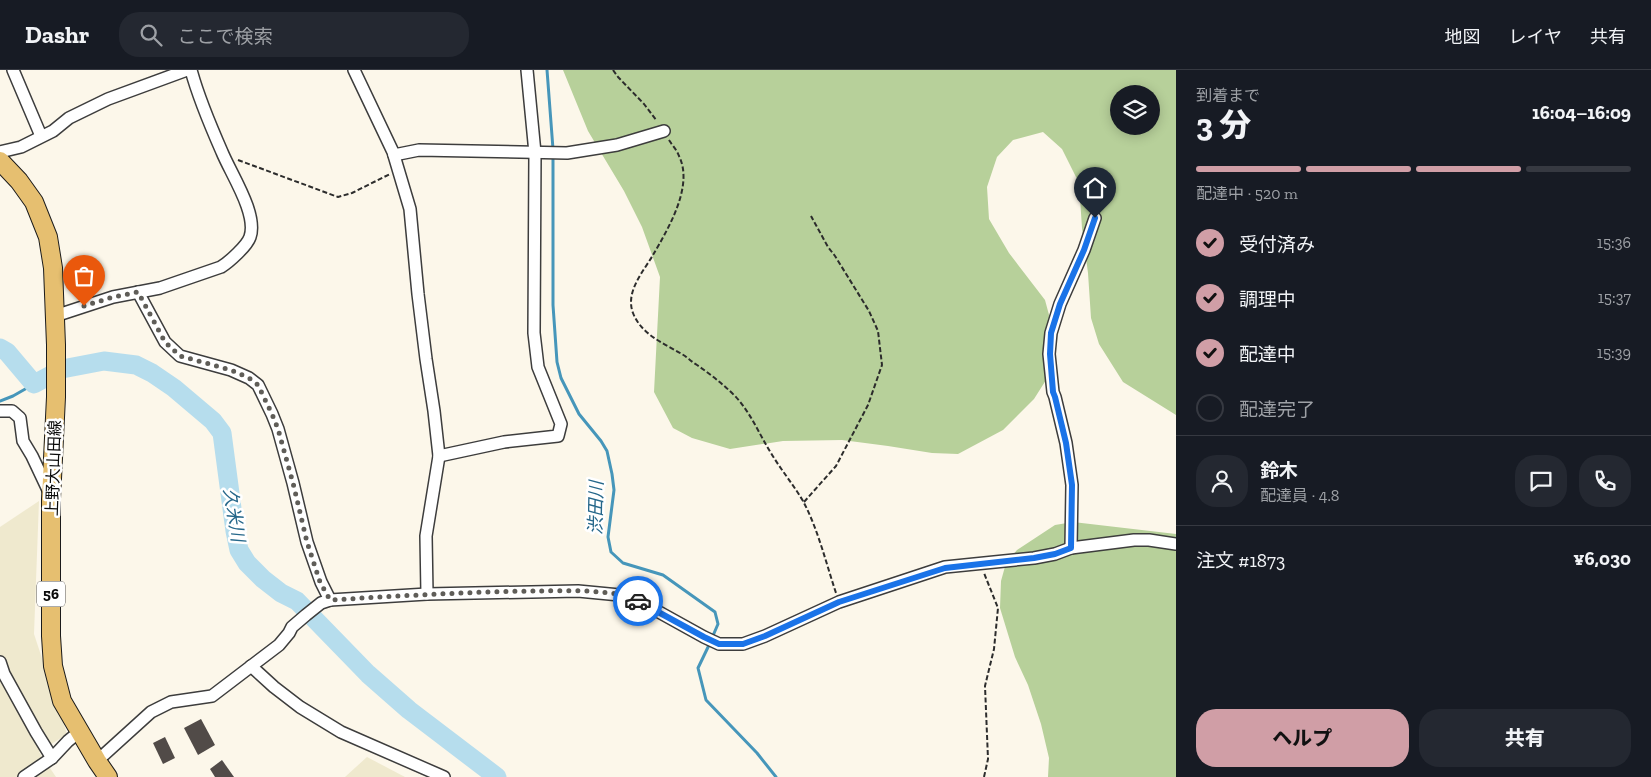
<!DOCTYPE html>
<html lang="ja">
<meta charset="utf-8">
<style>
:root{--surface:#171b24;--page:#242831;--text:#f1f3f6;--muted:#9ea1a6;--line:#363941;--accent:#d09ea6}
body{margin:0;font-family:"Zilla Slab","Noto Sans JP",serif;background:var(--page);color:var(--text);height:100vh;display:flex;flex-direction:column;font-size:19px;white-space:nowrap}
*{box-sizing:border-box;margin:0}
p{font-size:16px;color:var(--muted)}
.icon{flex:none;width:28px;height:28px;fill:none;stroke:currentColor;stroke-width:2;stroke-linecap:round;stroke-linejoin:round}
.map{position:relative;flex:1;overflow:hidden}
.details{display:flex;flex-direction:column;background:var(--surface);width:475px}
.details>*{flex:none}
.controls{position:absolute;left:1110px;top:15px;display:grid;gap:10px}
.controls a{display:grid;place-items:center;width:50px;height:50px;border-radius:50%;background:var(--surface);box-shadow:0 2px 12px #0003;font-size:25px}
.pin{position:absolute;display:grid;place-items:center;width:42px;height:42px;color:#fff;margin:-51px -21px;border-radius:50% 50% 50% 0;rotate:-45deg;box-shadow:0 0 5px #0007}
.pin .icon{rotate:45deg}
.courier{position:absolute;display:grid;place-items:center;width:50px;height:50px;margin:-25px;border:4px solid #1a73e8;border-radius:50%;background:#fff;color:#222;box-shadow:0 1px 6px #0007}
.overview em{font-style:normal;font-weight:800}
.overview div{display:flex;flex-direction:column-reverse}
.overview{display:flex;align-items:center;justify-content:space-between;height:85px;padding:0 20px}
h1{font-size:32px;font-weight:800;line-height:38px}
.bar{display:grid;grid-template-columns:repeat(4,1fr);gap:8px 5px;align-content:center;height:60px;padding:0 20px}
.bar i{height:6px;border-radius:4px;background:var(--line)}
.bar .on{background:var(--accent)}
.bar p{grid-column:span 4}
.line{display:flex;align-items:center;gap:12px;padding:0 20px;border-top:1px solid var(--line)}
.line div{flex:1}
.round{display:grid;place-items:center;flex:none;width:52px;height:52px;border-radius:20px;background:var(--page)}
ol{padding:0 20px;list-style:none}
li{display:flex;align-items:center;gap:15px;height:55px}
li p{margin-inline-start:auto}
li .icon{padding:5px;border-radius:50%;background:var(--accent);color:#111;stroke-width:4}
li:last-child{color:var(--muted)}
li i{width:28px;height:28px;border:2px solid var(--line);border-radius:50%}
.action{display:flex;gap:10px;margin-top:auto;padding:10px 20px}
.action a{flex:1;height:58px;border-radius:20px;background:var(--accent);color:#111;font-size:20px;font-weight:800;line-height:58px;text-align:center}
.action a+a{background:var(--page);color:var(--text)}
header{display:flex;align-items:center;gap:30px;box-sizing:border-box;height:70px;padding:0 25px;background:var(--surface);border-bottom:1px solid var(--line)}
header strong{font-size:24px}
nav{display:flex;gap:28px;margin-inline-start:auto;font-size:18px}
.search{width:350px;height:45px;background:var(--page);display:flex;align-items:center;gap:12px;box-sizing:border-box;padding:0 18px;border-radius:20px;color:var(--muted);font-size:19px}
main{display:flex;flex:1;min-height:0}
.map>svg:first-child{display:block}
.farmland{fill:#efe9ce}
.forest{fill:#b7d09a;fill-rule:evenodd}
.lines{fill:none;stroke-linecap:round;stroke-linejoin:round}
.stream{stroke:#4696ba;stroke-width:3}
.river{stroke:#b6dded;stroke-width:19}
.building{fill:#514b48}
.minor-casing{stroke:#3d3d3d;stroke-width:14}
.primary-casing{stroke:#1b1b1b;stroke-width:20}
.path{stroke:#2c2c2c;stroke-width:2;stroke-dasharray:5 2.5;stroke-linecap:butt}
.minor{stroke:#fff;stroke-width:11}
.primary{stroke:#e6bf70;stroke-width:18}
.done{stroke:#5f5d58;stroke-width:5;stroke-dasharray:0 9}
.route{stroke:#1a73e8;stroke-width:6}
.labels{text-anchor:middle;stroke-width:5;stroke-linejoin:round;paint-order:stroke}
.shield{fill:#fff;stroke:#545454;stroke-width:1}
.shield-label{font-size:15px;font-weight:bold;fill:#0a0a0a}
.street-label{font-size:16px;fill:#0a0a0a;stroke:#fff}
.water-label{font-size:18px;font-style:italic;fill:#25678a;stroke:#fff}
</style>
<header>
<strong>Dashr</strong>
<div class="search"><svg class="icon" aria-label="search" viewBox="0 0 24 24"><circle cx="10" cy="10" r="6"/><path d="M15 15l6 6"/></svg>ここで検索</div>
<nav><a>地図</a><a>レイヤ</a><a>共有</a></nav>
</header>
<main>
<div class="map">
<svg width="1176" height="707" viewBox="0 0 1176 707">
<rect width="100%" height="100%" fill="#fcf7ea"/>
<g class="farmland">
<polygon points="39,431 34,564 67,664 39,682 56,707 0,707 0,457"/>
<polygon points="367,687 405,707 345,707"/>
</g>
<g class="forest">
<path d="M563,0H1176V345L1123,312L1099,274L1091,248L1088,203L1082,158L1079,113L1062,79L1043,62L1013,70L997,87L987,117L989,149L1009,183L1045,230L1055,267L1053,299L1034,329L1003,360L958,384L932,383L888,376L842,370L783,371L730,379L692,368L673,358L654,322L660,207L642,157L624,121L588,61ZM1119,24H1151V56H1119Z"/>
<polygon points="1073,452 1176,464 1176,707 1048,707 1049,688 1041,654 1028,615 1015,587 1000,538 1001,511 1006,493 1017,480 1055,455"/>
</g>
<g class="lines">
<g class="stream">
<polyline points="547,0 553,79"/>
<polyline points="553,85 553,235 557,292 561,308 579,344 601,371 607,381 612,404 614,420 608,467 611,482 623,493 663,505 715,542 718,554 712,568"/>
<polyline points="0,331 13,326 34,314"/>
<polyline points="710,573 698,598 706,630 757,683 776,707"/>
</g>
<polyline class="river" points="0,278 7,282 34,314 62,299 104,291 136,295 152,303 174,318 213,351 222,363 235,461 239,480 247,493 263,509 281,523 297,531 368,604 409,640 497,707"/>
</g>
<g class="building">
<polygon points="201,649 215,675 198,685 184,658"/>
<polygon points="165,667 175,688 163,694 153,673"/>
<polygon points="222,690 234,707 215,707 210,699"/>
</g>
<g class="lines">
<defs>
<g id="minor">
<polyline points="13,0 41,66"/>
<polyline points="354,0 393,82 410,139 418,224 426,289 434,341 439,386 426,466 427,524"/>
<polyline points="0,82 21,77 53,61 69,48 108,29 187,0"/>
<polyline points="394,85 419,80 567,83 617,75 664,61"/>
<polyline points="138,222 165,272 180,286 231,300 249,308 258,315 272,344 278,359 293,413 307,472 321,512 330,530"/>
<path d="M55,246L113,227L160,218L221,197C229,192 247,176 250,167C258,144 231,104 222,82C211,57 198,26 191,0"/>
<polyline points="0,341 12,341 20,348 23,371 32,386 49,422"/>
<polyline points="439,386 504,372 558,366 561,354 538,297 534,263 535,83 527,0"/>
<polyline points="1071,478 1072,415 1066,373 1055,327 1053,322 1049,284 1051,263 1060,234 1084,180 1095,148"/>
<polyline points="0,592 4,604 36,662 52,688"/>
<polyline points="251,596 274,617 300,637 341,662 444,707"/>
<polyline points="97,691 151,642 171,632 212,626 279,575 289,563 292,557 306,545 321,533 330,530 427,524 578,521 630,526 704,567 719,574 743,574 765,566 839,532 945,497 1034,488 1055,484 1071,478 1134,470 1149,470 1176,474"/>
<polyline points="24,707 52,688 68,671 79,662"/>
</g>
<polyline id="primary" points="0,91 19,111 34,132 48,167 53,198 56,275 56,327 51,429 51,566 53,596 62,631 97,691 108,707"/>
</defs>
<use href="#minor" class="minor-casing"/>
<use href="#primary" class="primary-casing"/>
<g class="path">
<polyline points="613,0 618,7 644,34 657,51"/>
<path d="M669,70C672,75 677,80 679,86C694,116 668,159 653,185C643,202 625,222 633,243C642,266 666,274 685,286C689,289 692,292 697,295C710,304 723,314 735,326C751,343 759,364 771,383C781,400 793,414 803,431C818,459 826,493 836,523"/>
<polyline points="238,90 338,127 352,123 390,104"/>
<polyline points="804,432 836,396 868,335 882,295 878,261 869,241 835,186 828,177 811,146"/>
<polyline points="984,707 988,689 985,616 994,579 998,538 984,503"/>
</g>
<use href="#minor" class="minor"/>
<use href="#primary" class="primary"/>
</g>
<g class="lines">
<path class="done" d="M84,236L113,227L138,222L165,272L180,286L231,300L249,308L258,315L272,344L278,359L293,413L307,472L320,512L330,530C397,526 465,522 533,521C559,521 616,518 638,531"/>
<polyline class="route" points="638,531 704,567 719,574 743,574 765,566 839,532 945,498 1034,488 1055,484 1071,478 1072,415 1066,373 1055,327 1053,322 1050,284 1051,263 1060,234 1084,180 1095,148"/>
</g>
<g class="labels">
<rect class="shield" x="37" y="511.5" width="28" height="25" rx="4"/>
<g class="shield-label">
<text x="51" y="529">56</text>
</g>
<g class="street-label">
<text transform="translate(53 398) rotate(-88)" y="6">上野大山田線</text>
</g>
<g class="water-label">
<text transform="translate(596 438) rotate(-89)" y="6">渋田川</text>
<text transform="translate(234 445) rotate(81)" y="6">久米川</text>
</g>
</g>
</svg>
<div class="controls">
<a><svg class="icon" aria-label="layers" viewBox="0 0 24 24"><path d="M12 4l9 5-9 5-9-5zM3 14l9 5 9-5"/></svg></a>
</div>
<div class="pin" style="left:84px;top:236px;background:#ea580c"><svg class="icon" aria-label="bag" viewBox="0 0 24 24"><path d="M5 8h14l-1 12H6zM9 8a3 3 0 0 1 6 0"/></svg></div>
<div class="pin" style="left:1095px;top:148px;background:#1f2937"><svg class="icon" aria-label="home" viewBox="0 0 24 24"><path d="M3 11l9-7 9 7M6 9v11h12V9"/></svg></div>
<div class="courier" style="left:638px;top:531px"><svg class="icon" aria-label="car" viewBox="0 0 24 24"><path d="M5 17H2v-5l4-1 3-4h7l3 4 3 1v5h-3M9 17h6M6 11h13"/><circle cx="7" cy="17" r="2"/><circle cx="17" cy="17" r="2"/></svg></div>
</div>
<section class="details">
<div class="overview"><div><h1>3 分</h1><p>到着まで</p></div><em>16:04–16:09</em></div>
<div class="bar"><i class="on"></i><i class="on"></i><i class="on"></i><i></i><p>配達中 · 520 m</p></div>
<ol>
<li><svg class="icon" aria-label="check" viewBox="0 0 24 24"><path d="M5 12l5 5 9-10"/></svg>受付済み<p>15:36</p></li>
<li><svg class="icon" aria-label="check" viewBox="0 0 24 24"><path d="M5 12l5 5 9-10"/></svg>調理中<p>15:37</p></li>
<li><svg class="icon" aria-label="check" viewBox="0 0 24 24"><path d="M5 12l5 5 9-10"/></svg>配達中<p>15:39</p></li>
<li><i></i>配達完了</li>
</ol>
<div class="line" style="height:90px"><a class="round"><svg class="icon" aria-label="person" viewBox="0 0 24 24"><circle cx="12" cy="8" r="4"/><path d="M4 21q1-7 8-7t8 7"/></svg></a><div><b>鈴木</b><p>配達員 · 4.8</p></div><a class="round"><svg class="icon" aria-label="chat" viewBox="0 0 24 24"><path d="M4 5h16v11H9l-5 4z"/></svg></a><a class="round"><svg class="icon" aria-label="phone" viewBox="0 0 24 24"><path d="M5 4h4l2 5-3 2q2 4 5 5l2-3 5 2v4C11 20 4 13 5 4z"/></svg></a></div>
<div class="line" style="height:65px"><div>注文 #1873</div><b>¥6,030</b></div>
<div class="action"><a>ヘルプ</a><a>共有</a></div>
</section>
</main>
